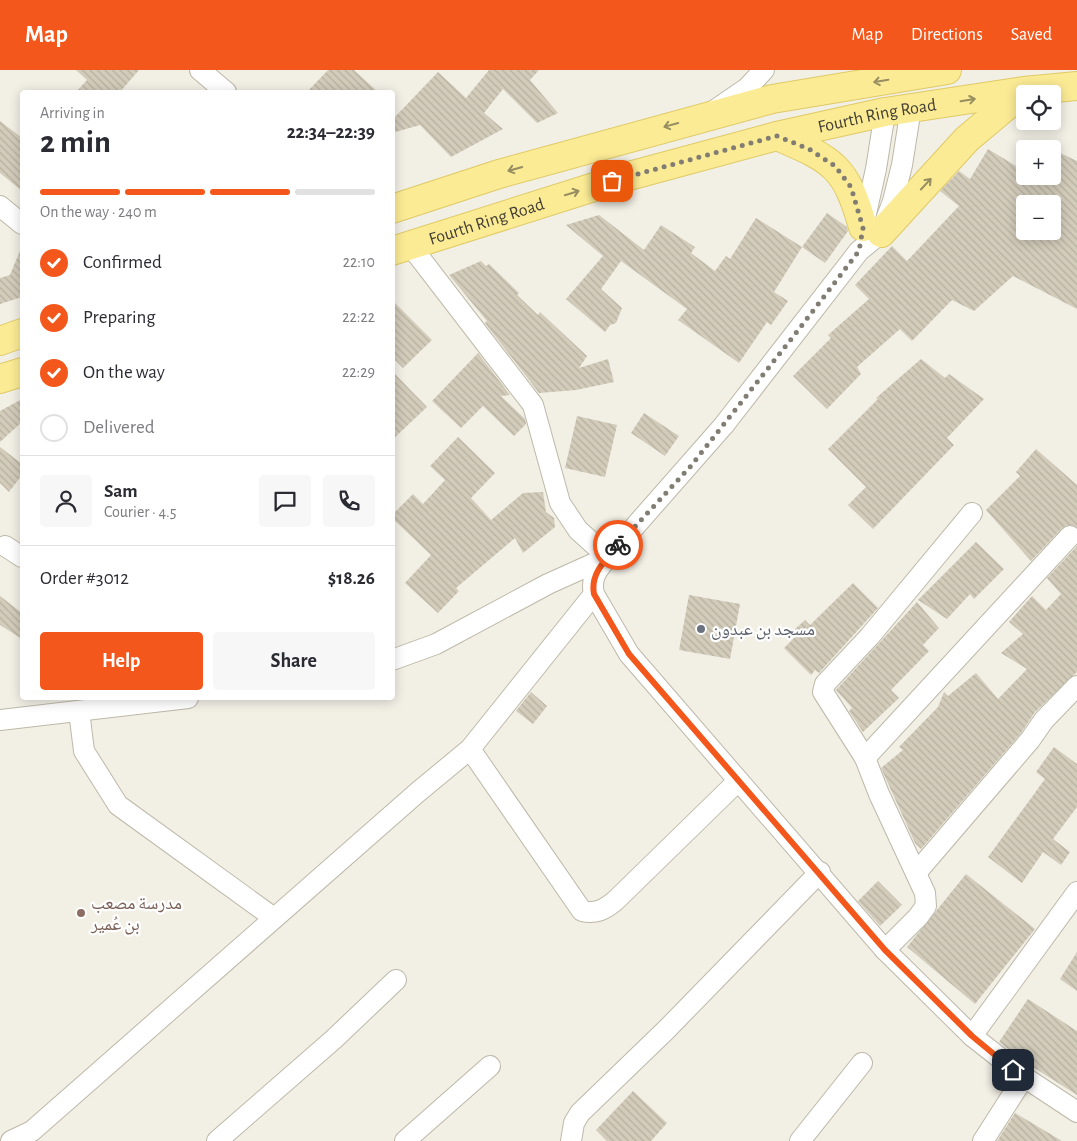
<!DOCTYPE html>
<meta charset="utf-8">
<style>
:root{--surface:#fff;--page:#f7f7f7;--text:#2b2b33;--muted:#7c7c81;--line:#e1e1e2;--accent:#f3571b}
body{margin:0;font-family:"Alegreya Sans","Noto Naskh Arabic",sans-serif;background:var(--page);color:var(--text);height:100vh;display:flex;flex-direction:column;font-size:19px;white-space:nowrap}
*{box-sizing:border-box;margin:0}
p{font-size:16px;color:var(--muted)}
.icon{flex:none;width:28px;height:28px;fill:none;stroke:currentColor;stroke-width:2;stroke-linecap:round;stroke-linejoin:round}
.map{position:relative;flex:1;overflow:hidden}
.sheet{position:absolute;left:20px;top:20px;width:375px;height:610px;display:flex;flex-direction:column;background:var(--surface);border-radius:5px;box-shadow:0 2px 12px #0003}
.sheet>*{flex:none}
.buttons{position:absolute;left:1016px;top:15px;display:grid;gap:10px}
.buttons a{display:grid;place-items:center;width:45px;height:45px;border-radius:5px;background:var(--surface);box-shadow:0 2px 12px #0003;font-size:25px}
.pin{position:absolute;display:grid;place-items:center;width:42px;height:42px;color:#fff;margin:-21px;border-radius:10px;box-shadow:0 2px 8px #0006}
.courier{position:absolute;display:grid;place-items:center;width:50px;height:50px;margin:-25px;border:4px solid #f3571b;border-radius:50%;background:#fff;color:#222;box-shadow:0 1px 6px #0007}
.overview em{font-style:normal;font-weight:600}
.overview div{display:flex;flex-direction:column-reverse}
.overview{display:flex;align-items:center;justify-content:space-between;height:85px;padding:0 20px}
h1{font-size:32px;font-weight:600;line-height:38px}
.bar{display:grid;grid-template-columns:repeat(4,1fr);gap:8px 5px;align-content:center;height:60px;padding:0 20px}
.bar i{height:6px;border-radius:4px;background:var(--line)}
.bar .selected{background:var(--accent)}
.bar p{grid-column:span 4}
.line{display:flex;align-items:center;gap:12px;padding:0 20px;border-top:1px solid var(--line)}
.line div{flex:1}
.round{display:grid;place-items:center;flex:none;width:52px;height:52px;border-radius:5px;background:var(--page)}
ol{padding:0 20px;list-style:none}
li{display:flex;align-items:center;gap:15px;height:55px}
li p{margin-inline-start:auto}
li .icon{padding:5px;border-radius:50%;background:var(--accent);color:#fff;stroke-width:4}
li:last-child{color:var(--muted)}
li i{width:28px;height:28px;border:2px solid var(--line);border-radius:50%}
.primary-button{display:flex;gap:10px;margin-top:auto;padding:10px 20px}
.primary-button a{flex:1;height:58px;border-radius:5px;background:var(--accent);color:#fff;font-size:20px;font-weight:600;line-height:58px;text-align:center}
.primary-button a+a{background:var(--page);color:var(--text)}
header{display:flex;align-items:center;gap:30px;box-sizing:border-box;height:70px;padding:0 25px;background:var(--accent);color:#fff}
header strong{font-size:24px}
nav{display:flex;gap:28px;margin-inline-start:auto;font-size:18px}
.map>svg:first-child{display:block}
.building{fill:url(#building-back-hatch);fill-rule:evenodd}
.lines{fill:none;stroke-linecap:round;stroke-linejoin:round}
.minor-casing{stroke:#bdb8a8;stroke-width:22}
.primary-casing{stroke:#dfca65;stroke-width:30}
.minor{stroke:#fff;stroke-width:20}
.primary{stroke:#fbeb95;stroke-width:28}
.oneway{stroke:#968d60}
.done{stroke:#817d73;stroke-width:5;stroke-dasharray:0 9}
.route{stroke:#f3571b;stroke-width:6}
.worship-dot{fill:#6b7280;stroke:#fff;stroke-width:2}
.education-dot{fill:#8d6e63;stroke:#fff;stroke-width:2}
.labels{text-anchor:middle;stroke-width:4.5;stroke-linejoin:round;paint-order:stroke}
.street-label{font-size:18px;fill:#444035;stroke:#fff}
.worship-label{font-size:18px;fill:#5b616d;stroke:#fff;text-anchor:start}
.education-label{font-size:18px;fill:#785e54;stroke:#fff;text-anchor:start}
</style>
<header>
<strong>Map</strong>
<nav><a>Map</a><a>Directions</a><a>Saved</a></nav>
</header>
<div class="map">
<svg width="1077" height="1071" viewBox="0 0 1077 1071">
<defs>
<pattern id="building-back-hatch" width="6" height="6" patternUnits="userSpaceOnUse" patternTransform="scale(1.25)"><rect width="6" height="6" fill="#d3ccbb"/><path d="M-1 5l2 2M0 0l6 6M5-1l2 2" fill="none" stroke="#b6b0a1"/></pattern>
</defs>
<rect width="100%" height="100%" fill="#f2efe5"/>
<g class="building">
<polygon points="76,0 139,0 120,22 76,22 87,10"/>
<polygon points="328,0 354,0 378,22 307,22"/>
<polygon points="489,0 539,0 530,10 558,43 537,53 503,19 484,43 503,59 451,87 420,55 392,63 392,50 438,2 466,28"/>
<polygon points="0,51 22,68 22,121 0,103"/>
<path d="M988,79L1024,101L1025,98V106H1052V79L1077,91V239L1013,206L974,241L952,230L912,271L900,259L857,297L861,304L827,339L793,306L831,268L828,265L869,229L855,215L892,176L907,191L959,136L940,121L959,101L970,109ZM1025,134H1052V161H1025Z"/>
<polygon points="827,143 847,157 848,161 825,193 802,177"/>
<polygon points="599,145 644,180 661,155 695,177 691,183 715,201 726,186 730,189 756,148 802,177 774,222 788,231 771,255 767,252 739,293 678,250 687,239 621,191 601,219 622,238 616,253 610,255 605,262 566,229 603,186 566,155"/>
<polygon points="22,176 22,227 0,234 0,208 10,205"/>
<polygon points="481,191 486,196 489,194 519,223 517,225 538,245 540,242 587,286 579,298 608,289 614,312 576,320 539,323 485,253 487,251 449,205"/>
<polygon points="392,230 432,270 403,298 392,287"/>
<polygon points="478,283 510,325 501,326 525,349 526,354 514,366 483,336 461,358 432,331"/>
<polygon points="921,289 945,308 949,304 984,329 947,368 954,375 873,459 848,435 866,417 828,379 878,329 876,328"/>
<polygon points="392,301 427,337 392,370"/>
<polygon points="22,329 22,352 0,372 0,341"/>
<polygon points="644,343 679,366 665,386 631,363"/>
<polygon points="577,346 617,355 605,407 565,398"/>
<polygon points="458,367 495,403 471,428 491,450 523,423 543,422 546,442 554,448 555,457 523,483 515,468 456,518 459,521 438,543 405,513 431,485 392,448 392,445 413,424 423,434 445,410 430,396"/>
<polygon points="0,377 22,394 22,405 9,422 0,413"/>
<polygon points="1036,379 1077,415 1077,457 1067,455 1062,458 1031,491 986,440 1020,406 1016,402"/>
<polygon points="976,472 1004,499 974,529 970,524 947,549 918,530"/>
<polygon points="1077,476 1077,602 1035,642 1021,663 921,779 915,773 881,698 903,680 899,677 938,637 944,622 948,626 976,603 998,629 1027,599 1001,583 1023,564 1009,552 1032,526 1046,540 1061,524 1047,508"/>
<polygon points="853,513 878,538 819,603 815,600 811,605 784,578 796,566 792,562 805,550 810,555"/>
<polygon points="689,525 740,534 730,589 679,580"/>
<polygon points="0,526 22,543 22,569 0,555"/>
<polygon points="917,532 939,558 923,575 929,581 891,620 899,628 863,662 849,641 852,638 836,620"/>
<polygon points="531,622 547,636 533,654 516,641"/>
<polygon points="1054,677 1077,694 1077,737 1053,769 1070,782 1061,795 1043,782 1022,813 988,787 1045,709 1036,702"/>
<polygon points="966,804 1035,859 975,934 907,877"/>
<polygon points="878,811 902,835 880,856 858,831"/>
<polygon points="1077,882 1077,921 1060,909"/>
<polygon points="1028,929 1077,961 1077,1025 1022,990 999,972"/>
<polygon points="633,1021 667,1053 651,1071 607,1071 596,1060"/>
<polygon points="1015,1043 1062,1071 997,1071"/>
</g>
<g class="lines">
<defs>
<g id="minor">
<polyline points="200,0 226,22"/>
<polyline points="715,40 747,18 764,0"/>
<polyline points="0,136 22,154"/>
<polyline points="863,157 876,99 885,42"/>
<polyline points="5,476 22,487"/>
<polyline points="594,524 629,584 885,880 972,966 1024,1007 1077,1042"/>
<polyline points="392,590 436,574 548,514 608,487 724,355 859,181 881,163 893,131 902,95 911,38"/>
<polyline points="79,641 84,681 118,735 274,848"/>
<polyline points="0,650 188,628"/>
<path d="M470,679L582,841C596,844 604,840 615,831L738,711"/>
<polyline points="865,688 1070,466"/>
<polyline points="916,803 1030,670 1044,650 1077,616"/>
<polyline points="885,880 918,847 926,836 925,823 879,724 865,688 823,622 825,614 870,566 972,443"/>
<polyline points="972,966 1077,822"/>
<path d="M11,1071L32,1061L418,722L470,679L594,524C590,507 598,499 608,487L578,460L560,433L533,335L410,175"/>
<polyline points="217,1071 334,969 396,910"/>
<polyline points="405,1071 490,996"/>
<polyline points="571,1071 574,1053 580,1043 666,960 820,802"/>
<polyline points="800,1071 862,993"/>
<polyline points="983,1071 1024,1007"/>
</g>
<g id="primary">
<path d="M777,66C834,90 846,97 863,157"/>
<polyline points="392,139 499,104 772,29 947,0"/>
<polyline points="881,163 967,69 1023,22"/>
<path id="s1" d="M392,181L629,106L777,66L885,42L1024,21L1077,16"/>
<polyline points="0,271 22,263"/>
<polyline points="0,309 22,302"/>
</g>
</defs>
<use href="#minor" class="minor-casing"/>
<use href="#primary" class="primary-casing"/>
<use href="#minor" class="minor"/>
<use href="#primary" class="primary"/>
</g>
<defs><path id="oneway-shaft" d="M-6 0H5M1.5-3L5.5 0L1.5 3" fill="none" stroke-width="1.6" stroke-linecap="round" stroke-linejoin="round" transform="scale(1.25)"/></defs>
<g class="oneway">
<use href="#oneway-shaft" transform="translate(881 11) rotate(170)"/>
<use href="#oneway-shaft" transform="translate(968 30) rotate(-9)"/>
<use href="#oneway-shaft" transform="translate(671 55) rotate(165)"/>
<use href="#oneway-shaft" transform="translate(515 99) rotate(164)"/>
<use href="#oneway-shaft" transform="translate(926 114) rotate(-47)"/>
<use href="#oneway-shaft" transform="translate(572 123) rotate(-17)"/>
</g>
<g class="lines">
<polyline class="done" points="612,111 777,66 809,79 835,96 851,117 863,158 859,181 796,263 690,397 618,475"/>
<path class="route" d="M618,475C606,490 590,503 594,524L629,584L885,880L972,966L1013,1000"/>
</g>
<circle class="worship-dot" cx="701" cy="559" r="5"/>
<circle class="education-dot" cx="81" cy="843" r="5"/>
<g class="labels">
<g class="street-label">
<text dy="6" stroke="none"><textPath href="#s1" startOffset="504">Fourth Ring Road</textPath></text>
<text dy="6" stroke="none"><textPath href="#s1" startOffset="99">Fourth Ring Road</textPath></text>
</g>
<g class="worship-label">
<text x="711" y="565">مسجد بن عبدون</text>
</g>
<g class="education-label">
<text x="91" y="839">مدرسة مصعب<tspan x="91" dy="21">بن عُمير</tspan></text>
</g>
</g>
</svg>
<div class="buttons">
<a><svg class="icon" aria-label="locate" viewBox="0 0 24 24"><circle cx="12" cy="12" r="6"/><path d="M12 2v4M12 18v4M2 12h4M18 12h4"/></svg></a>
<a>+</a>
<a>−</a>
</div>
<div class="pin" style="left:612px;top:111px;background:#ea580c"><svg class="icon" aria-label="bag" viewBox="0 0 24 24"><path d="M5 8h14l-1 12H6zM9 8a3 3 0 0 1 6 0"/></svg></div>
<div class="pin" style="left:1013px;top:1000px;background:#1f2937"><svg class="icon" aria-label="home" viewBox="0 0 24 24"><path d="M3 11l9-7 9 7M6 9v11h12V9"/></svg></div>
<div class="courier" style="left:618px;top:475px"><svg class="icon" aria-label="bike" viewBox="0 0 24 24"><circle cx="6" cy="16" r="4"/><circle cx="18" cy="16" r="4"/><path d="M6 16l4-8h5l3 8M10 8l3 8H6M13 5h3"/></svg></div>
<section class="sheet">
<div class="overview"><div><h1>2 min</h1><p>Arriving in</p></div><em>22:34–22:39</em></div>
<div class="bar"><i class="selected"></i><i class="selected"></i><i class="selected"></i><i></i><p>On the way · 240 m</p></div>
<ol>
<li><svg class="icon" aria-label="check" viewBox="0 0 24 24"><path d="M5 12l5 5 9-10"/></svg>Confirmed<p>22:10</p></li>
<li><svg class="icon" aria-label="check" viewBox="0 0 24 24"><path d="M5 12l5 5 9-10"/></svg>Preparing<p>22:22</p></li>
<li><svg class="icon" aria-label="check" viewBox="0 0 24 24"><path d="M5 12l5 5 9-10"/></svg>On the way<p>22:29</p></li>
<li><i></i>Delivered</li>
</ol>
<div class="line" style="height:90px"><a class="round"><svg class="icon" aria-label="person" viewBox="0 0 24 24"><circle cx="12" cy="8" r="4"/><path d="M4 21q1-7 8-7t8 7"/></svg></a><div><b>Sam</b><p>Courier · 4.5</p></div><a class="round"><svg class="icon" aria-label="chat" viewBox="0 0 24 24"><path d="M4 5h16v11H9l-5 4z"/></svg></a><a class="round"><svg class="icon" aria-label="phone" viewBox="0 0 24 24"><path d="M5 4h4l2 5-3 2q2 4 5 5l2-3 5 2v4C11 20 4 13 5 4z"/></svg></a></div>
<div class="line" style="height:65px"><div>Order #3012</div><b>$18.26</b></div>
<div class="primary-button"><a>Help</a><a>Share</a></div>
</section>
</div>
